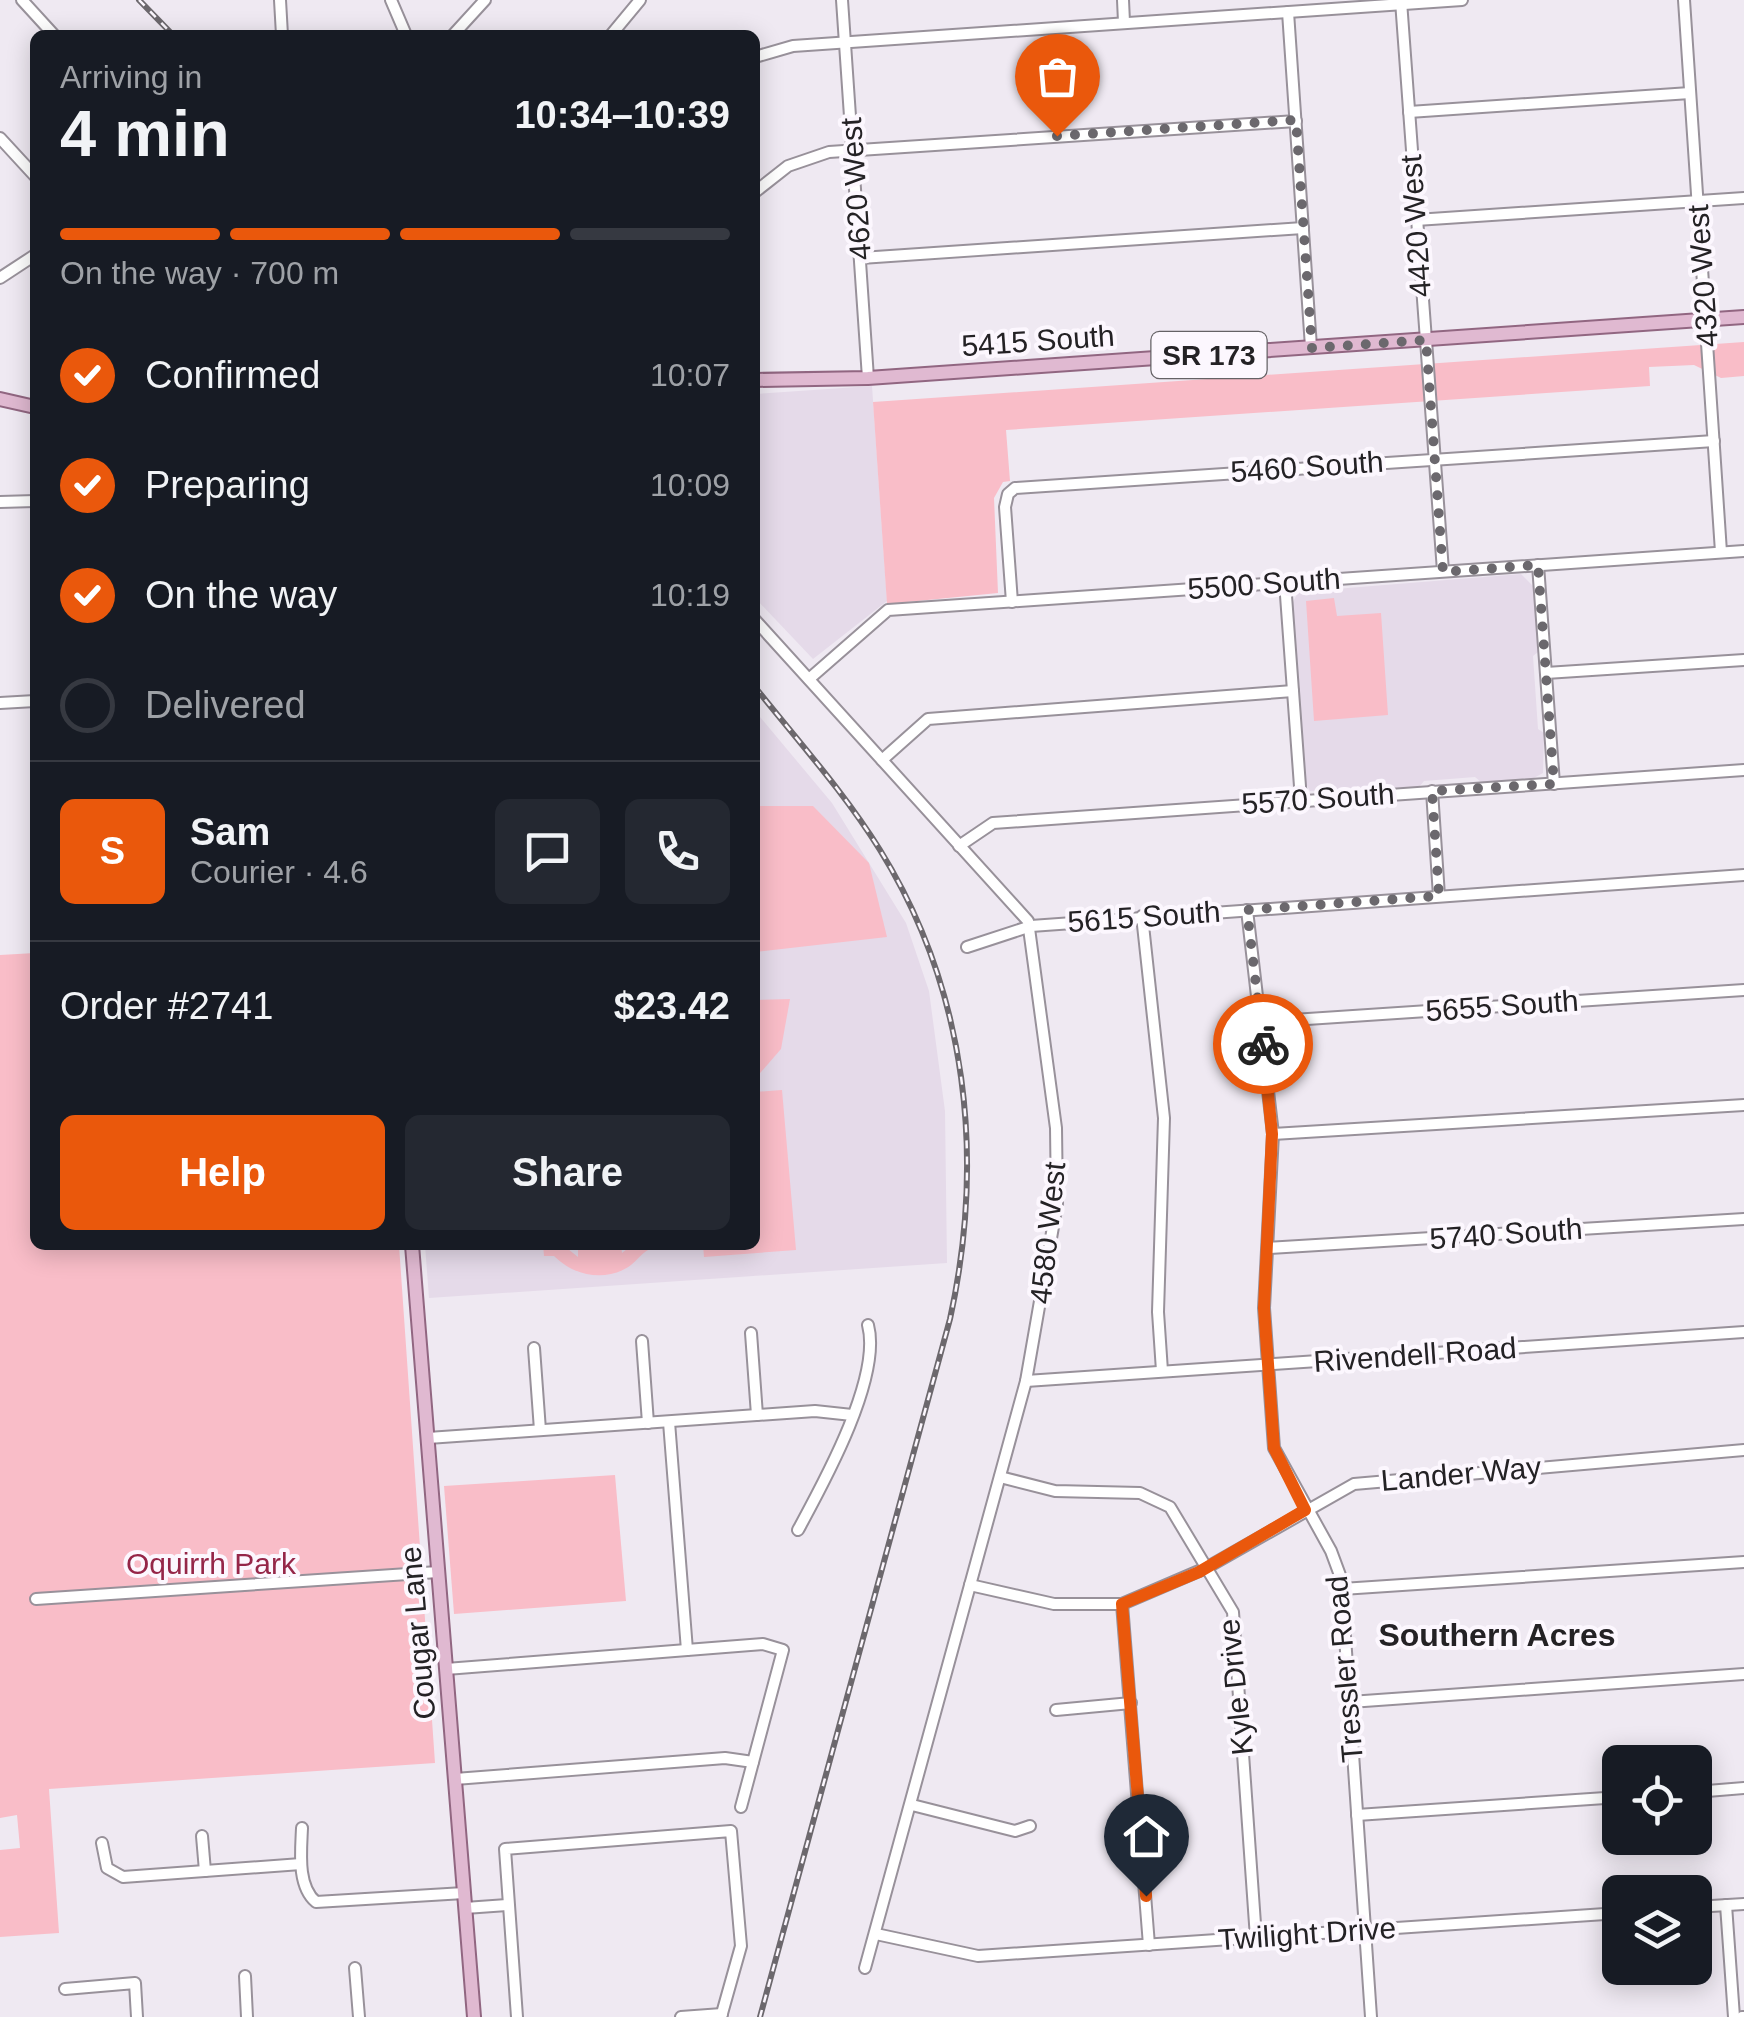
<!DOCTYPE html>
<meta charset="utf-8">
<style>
:root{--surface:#171b24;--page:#242831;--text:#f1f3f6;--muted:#9ea1a6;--line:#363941;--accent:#ea580c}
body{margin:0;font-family:Helvetica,sans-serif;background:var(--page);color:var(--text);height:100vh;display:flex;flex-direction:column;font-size:38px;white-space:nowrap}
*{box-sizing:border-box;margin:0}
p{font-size:32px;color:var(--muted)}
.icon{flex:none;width:55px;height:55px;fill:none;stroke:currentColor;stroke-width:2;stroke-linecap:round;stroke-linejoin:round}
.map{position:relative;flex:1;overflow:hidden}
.side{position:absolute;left:30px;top:30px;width:730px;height:1220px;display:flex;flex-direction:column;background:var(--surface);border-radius:15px;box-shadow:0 5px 25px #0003}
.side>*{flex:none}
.controls{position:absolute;left:1602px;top:1745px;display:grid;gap:20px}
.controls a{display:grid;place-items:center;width:110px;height:110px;border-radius:15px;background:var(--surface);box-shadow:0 5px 25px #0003;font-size:50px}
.pin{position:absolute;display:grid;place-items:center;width:85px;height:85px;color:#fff;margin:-102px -42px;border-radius:50% 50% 50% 0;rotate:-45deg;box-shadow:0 0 10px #0007}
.pin .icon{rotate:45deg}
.courier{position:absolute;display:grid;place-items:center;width:100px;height:100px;margin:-50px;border:8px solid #ea580c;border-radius:50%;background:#fff;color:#222;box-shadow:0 2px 12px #0007}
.headline em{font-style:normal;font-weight:700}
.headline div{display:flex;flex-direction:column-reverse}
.headline{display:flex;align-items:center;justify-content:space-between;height:170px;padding:0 30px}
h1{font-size:65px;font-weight:700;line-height:75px}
.bar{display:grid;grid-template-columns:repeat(4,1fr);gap:15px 10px;align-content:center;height:120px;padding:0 30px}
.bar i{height:12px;border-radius:8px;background:var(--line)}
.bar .on{background:var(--accent)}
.bar p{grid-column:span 4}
.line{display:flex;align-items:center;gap:25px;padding:0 30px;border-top:2px solid var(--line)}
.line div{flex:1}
.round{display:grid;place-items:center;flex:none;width:105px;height:105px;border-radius:15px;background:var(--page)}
ol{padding:0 30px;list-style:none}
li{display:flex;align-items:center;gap:30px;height:110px}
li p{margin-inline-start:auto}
li .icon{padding:10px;border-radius:50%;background:var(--accent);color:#fff;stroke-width:4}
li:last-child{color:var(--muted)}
li i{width:55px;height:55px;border:5px solid var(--line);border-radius:50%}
.action{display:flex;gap:20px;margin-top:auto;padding:20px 30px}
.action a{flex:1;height:115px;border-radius:15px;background:var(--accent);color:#fff;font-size:40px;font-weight:700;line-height:115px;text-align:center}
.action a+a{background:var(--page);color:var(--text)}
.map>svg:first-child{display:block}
.built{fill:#e5dae9}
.green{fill:#f9bdc8}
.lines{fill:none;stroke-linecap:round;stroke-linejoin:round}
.minor-casing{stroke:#98919a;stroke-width:14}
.major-casing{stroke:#916681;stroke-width:16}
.minor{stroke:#fff;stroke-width:10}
.major{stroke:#e0b9d1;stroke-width:12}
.rail-casing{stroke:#6c686d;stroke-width:6}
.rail{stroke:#fcf7fe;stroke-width:2.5;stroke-dasharray:8;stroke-linecap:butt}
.done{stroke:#6b686d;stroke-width:10;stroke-dasharray:0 18}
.route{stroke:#ea580c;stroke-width:12}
.labels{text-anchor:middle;stroke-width:8;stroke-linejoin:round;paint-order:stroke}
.shield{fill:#fcf7fe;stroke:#656266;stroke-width:2.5}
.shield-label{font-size:28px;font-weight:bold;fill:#242225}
.street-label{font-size:30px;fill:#242225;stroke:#fcf7fe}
.park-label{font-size:30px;fill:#952648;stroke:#fcf7fe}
.neighbourhood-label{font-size:32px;font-weight:bold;fill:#242225;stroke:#fcf7fe}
</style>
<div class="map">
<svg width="1744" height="2017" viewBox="0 0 1744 2017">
<rect width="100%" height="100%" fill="#efe9f2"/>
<g class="built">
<polygon points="872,386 887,601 813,659 755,598 755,394"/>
<polygon points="1521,574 1534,587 1538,652 1533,656 1538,729 1544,733 1543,773 1532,779 1481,782 1475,777 1424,781 1419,787 1310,791 1305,782 1292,604 1298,592"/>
<polygon points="755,711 832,803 906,923 929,991 945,1111 947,1263 429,1298 425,1245 755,1245"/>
</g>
<g class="green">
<polygon points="1744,342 1744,376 1721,378 1694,365 1649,367 1650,386 1006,430 1010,481 1003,482 994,498 998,593 887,604 873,402"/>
<polygon points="1334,598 1337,616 1381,613 1388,715 1314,721 1306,601"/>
<polygon points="755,806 813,806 869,863 887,937 755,952"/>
<polygon points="35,953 35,1245 399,1245 435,1763 49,1789 59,1933 0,1937 0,1850 20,1848 17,1815 0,1818 0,955"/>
<polygon points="790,999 781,1049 755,1079 755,1000"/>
<polygon points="782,1090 796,1250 704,1257 703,1245 755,1245 755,1092"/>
<path d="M543,1245H563L578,1257V1245H621L622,1253L632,1245L657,1247C644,1249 641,1257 631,1265C606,1283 574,1276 554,1256H544Z"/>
<polygon points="615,1475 626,1601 454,1614 444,1486"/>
</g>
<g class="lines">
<defs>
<g id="minor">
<polyline points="22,0 54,35"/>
<polyline points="280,0 282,35"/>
<polyline points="391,0 406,35"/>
<polyline points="842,0 868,378"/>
<polyline points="1123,0 1124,22"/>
<polyline points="1684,0 1721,552"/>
<polyline points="1401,1 1443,571"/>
<polyline points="1288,12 1311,347"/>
<polyline points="453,35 485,0"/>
<polyline points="611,35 640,0"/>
<polyline points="755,57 793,46 1462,0"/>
<polyline points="1409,112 1690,93"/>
<polyline points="0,138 35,176"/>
<polyline points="755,192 788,166 829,152 1296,121"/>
<polyline points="1416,220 1744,198"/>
<polyline points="861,258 1303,228"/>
<polyline points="0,278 35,255"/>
<polyline points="0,502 35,501"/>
<polyline points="1538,565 1554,784"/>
<polyline points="1285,582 1301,800"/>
<polyline points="1012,602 1005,507 1008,494 1015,488 1714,441"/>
<polyline points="755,620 1028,921 1056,1128 1057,1204 1026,1381 865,1968"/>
<polyline points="1546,673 1744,660"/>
<polyline points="809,679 888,610 1744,551"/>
<polyline points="0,703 35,701"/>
<polyline points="882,760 928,719 1293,691"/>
<polyline points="1432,791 1439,896"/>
<polyline points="959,846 993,823 1744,770"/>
<polyline points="1247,910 1273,1134 1264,1308 1274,1448 1331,1551 1341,1578 1371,2017"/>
<polyline points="1142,916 1164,1118 1158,1312 1162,1371"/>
<polyline points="967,947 1031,926 1744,875"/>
<polyline points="1261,1022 1744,990"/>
<polyline points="1273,1134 1744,1105"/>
<polyline points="1268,1248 1744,1219"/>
<polyline points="751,1333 757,1415"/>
<polyline points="642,1341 648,1423"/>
<polyline points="534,1348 540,1430"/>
<polyline points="1026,1381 1744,1332"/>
<polyline points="669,1422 687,1650"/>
<polyline points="428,1438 815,1411 852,1415"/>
<polyline points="1000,1477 1055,1491 1140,1493 1170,1507 1233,1612 1256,1938"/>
<path d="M798,1530C823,1484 882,1378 868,1325"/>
<polyline points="970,1585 1054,1604 1122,1604 1206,1568 1354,1484 1744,1450"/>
<polyline points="1342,1589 1744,1562"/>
<polyline points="36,1599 438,1572"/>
<polyline points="1122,1604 1149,1945"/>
<polyline points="446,1669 763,1644 783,1650 741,1807"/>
<polyline points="1350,1702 1744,1674"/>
<polyline points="1056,1710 1131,1703"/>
<polyline points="455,1779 725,1758 753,1762"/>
<polyline points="1695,1792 1744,1788"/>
<polyline points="912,1805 1015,1831 1030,1826"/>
<polyline points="1357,1815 1620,1797"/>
<path d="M302,1828C301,1852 297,1886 316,1902L464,1893"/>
<polyline points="202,1836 205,1871"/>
<polyline points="102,1843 107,1868 123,1877 301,1864"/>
<polyline points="1726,1905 1734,2017"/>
<polyline points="1695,1907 1744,1904"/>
<polyline points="465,1908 507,1905"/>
<polyline points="876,1934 978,1956 1620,1913"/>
<polyline points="355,1968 359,2017"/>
<polyline points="245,1976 247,2017"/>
<polyline points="65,1989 135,1983 137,2017"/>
<polyline points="517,2017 505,1849 731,1831 741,1946 721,2017"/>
<polyline points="681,2017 722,2014"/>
<polyline points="1742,2017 1744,2017"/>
</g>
<g id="major">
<polyline points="755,380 868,378 1744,317"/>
<polyline points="0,399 35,407"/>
<polyline points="412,1245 474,2017"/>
</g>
</defs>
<use href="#minor" class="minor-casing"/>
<use href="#major" class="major-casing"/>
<use href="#minor" class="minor"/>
<use href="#major" class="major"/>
<defs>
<g id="rail">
<polyline points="139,0 173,35"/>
<path d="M755,687C798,741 844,792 880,850C968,992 985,1159 950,1319L760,2017"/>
</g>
</defs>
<use href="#rail" class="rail-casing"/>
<use href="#rail" class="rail"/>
</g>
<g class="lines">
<polyline class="done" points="1057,136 1296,120 1312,348 1426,340 1443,572 1538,565 1554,784 1432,791 1439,896 1247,910 1263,1044"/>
<polyline class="route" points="1146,1896 1122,1604 1199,1572 1305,1510 1274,1448 1264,1308 1272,1134 1263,1044"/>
</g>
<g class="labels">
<rect class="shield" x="1151.5" y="332" width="115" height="46" rx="8"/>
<g class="shield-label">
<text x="1209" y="365">SR 173</text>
</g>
<g class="street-label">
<text transform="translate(856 189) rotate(-94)" y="10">4620 West</text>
<text transform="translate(1416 226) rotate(-94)" y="10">4420 West</text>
<text transform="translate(1703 276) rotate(-94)" y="10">4320 West</text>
<text transform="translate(1038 341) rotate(-4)" y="10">5415 South</text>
<text transform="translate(1307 467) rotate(-4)" y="10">5460 South</text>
<text transform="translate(1264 584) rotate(-4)" y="10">5500 South</text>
<text transform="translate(1318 799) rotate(-4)" y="10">5570 South</text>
<text transform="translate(1144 917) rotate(-4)" y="10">5615 South</text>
<text transform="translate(1502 1006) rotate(-4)" y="10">5655 South</text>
<text transform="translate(1048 1233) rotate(-84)" y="10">4580 West</text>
<text transform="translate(1506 1234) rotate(-4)" y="10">5740 South</text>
<text transform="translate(1415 1355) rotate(-4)" y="10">Rivendell Road</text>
<text transform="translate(1461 1474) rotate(-5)" y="10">Lander Way</text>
<text transform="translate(418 1633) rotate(-95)" y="10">Cougar Lane</text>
<text transform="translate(1345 1669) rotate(-95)" y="10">Tressler Road</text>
<text transform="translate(1236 1687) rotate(-96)" y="10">Kyle Drive</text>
<text transform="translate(1307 1934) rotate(-4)" y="10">Twilight Drive</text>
</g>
<g class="park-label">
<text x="211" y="1574">Oquirrh Park</text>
</g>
<g class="neighbourhood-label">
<text x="1497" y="1646">Southern Acres</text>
</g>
</g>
</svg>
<div class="controls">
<a><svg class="icon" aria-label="locate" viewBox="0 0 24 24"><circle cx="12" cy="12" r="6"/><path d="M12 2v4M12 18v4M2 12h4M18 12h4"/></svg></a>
<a><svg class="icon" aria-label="layers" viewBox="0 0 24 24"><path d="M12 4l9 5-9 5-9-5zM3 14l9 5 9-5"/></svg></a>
</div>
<div class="pin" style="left:1057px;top:136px;background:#ea580c"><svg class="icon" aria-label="bag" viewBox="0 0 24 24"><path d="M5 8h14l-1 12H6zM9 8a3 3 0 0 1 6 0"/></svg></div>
<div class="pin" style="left:1146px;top:1896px;background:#1f2937"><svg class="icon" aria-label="home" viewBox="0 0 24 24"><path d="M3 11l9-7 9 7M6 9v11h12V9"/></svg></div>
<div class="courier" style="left:1263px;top:1044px"><svg class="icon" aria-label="bike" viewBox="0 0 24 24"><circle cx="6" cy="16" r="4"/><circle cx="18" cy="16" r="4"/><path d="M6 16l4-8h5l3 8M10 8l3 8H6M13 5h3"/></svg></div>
<section class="side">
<div class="headline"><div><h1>4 min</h1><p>Arriving in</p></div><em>10:34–10:39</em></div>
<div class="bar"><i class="on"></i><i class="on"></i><i class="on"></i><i></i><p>On the way · 700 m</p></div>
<ol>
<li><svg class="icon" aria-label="check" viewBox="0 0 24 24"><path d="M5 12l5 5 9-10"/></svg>Confirmed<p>10:07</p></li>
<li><svg class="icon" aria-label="check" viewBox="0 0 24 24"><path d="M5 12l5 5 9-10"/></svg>Preparing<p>10:09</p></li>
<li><svg class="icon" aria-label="check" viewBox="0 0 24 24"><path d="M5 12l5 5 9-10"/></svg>On the way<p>10:19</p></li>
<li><i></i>Delivered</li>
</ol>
<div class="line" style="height:180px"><b class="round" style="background:var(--accent);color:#fff">S</b><div><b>Sam</b><p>Courier · 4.6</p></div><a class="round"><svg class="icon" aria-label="chat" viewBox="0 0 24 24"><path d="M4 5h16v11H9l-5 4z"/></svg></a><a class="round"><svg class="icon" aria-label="phone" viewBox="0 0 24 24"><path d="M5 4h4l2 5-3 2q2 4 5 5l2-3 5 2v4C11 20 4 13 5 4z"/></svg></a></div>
<div class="line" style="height:130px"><div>Order #2741</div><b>$23.42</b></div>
<div class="action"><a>Help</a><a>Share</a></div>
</section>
</div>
